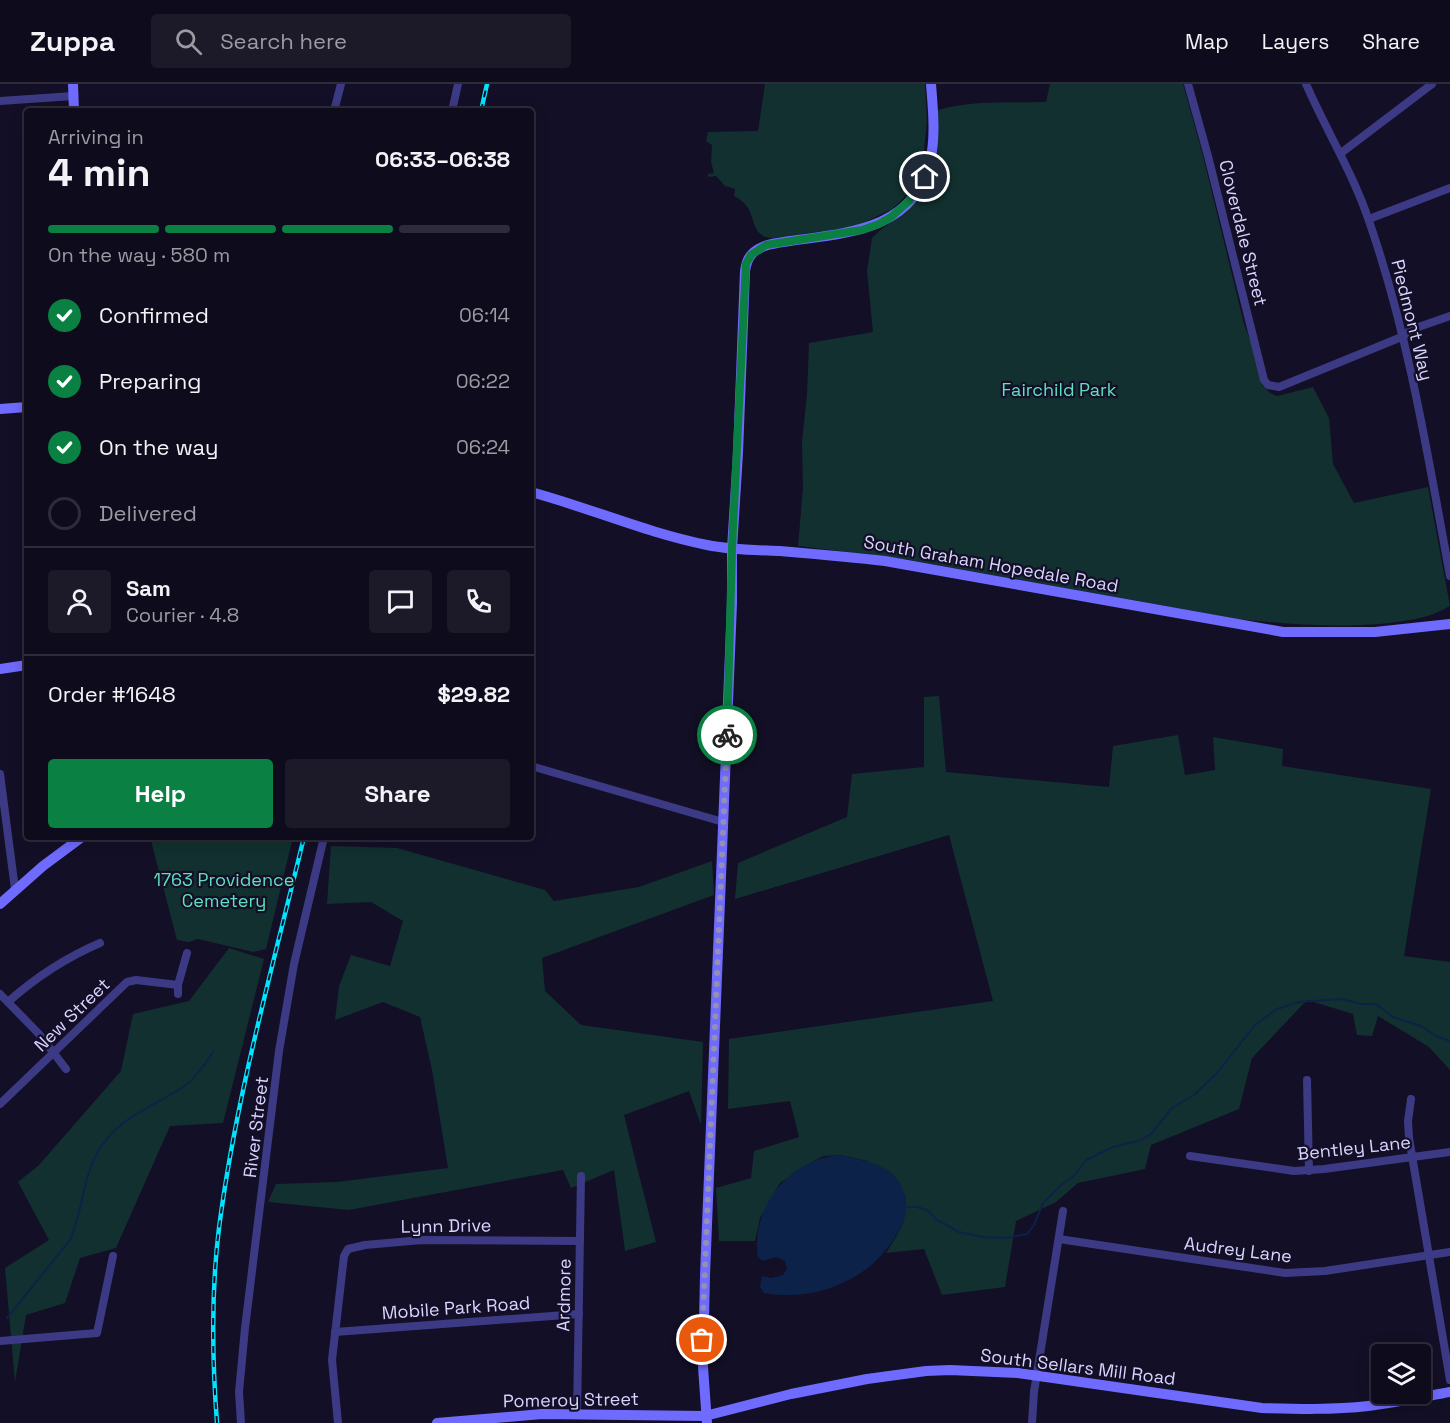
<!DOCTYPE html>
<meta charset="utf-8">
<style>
:root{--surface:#0e0b1c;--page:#1c1929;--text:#f1f3f6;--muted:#9b9ba3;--line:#2e2b3b;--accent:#0b8043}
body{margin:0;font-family:"Space Grotesk",sans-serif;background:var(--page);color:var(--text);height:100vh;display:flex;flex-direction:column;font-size:22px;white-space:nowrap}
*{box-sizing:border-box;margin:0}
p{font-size:20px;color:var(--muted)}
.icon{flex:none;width:33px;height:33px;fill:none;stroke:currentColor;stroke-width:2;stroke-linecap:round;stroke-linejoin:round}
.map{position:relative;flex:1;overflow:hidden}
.details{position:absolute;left:24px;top:24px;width:510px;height:732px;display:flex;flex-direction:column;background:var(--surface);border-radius:6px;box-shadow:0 3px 15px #0003,0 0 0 2px var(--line)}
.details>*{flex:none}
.fabs{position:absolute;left:1371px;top:1260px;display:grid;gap:12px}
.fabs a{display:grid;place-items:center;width:60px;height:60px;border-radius:6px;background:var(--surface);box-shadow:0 3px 15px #0003,0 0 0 2px var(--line);font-size:30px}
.pin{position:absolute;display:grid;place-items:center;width:51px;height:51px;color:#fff;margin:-26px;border:3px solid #fff;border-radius:50%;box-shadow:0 2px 6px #0007}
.courier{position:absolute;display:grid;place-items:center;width:60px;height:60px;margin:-30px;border:4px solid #0b8043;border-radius:50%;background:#fff;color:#222;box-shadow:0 2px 8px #0007}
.headline em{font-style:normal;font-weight:600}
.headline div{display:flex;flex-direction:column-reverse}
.headline{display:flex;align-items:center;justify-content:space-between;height:102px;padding:0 24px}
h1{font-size:39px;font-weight:600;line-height:45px}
.bar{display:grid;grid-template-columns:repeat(4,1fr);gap:9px 6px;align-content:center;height:72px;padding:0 24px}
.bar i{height:8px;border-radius:4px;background:var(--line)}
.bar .current{background:var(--accent)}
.bar p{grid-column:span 4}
.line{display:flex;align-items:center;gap:15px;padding:0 24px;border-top:2px solid var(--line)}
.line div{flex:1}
.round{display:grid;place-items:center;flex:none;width:63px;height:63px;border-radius:6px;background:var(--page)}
ol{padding:0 24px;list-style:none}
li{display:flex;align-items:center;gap:18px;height:66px}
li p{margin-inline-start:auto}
li .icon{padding:6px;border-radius:50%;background:var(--accent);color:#fff;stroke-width:4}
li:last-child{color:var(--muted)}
li i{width:33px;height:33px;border:3px solid var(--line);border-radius:50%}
.primary-button{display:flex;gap:12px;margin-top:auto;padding:12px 24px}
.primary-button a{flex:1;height:69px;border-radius:6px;background:var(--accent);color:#fff;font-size:24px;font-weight:600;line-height:69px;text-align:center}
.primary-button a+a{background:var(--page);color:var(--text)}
header{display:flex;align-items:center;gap:36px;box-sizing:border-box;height:84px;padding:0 30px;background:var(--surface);border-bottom:2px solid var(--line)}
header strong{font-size:28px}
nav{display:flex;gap:33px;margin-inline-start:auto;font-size:21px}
.search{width:420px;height:54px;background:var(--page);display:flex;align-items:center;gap:15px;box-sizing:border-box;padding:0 21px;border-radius:6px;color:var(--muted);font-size:22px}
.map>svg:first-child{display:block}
.green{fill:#12302f}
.water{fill:#0c2248}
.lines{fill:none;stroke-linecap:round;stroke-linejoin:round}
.stream{stroke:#0c2248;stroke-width:2}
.street{stroke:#3d3a85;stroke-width:8}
.secondary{stroke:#6f6bff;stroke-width:10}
.rail-casing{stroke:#00e5ff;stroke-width:4.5}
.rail{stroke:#130f26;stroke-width:2;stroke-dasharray:7;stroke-linecap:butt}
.done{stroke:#948fb3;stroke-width:6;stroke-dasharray:0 10.8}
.route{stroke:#0b8043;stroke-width:8}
.labels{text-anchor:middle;stroke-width:4.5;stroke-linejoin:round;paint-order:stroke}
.street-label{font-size:18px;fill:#d9d4ff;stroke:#130f26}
.park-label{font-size:18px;fill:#5fe0c0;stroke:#130f26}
</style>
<header>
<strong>Zuppa</strong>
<div class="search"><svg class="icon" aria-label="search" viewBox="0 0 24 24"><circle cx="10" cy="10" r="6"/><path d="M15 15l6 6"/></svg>Search here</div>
<nav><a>Map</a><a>Layers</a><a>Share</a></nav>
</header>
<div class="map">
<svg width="1450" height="1339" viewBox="0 0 1450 1339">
<rect width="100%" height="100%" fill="#130f26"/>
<g class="green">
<path d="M765,0H925L927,36L924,67L921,85L904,114L892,125L855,143L773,154C754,154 755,138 749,126C746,120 740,115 734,112L735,105L725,102L716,92L708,93V90L714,89L711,78L712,61L706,57L708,48L758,47Z"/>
<path d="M1050,0H1183L1202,68L1244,240L1254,266L1262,301L1270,309L1277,312L1313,303L1329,334L1333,380L1354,419L1428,403L1450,522C1442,526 1433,531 1424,533C1364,547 1298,541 1238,535L904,475L798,462L803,404L802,358L807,310L809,259L873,248L867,187L872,154C881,144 894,137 905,128C937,99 940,67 938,26C972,16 1011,19 1046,18Z"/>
<path d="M939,612L946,688L1109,703L1113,662L1178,651L1185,691L1215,686L1213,653L1283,665L1282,682L1431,705L1404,872L1450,878V986L1429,963L1378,932L1372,952L1357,951L1353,930L1307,916L1252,974L1239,1025L1151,1061L1145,1085L1078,1099L1056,1118L1016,1137L1005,1203L942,1211L924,1165L886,1169C899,1148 908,1137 905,1111L867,1077L841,1071L824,1072L806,1081L780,1099L760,1134L755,1157H719L716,1104L751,1094L754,1067L799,1053L790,1017L728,1025L729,955L993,917L949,751L735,815L738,779L847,733L852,690L924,683V613Z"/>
<polygon points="150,753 293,753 266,865 253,868 198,855 189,858 177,856"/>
<polygon points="331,762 397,764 545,806 554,817 639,803 712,777 714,811 542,874 545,907 581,941 703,958 701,1041 689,1007 624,1031 656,1158 625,1167 614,1086 571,1104 563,1086 349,1126 268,1118 276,1100 337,1098 448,1084 432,986 420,933 383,918 335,936 339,902 351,871 390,882 403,837 371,818 327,820"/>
<polygon points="229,864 264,875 223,1039 170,1042 116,1164 80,1174 65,1219 26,1231 15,1298 5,1184 49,1156 18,1098 39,1081 121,987 133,930 189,917"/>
</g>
<path class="water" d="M841,1071C857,1075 875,1078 889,1087C899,1094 905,1107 906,1119C907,1132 902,1142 895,1153C869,1197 814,1218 764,1209L760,1203L762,1192L771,1194L783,1191L787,1185L785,1177L776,1173L763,1177L758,1173C750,1122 791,1074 841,1071Z"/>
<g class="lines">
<g class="stream">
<polyline points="904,1123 917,1123 927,1126 937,1136 959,1148 983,1153 1006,1154 1027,1150 1034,1141 1043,1119 1061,1101 1074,1092 1086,1076 1113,1063 1141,1056 1151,1050 1172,1024 1194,1011 1217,989 1255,941 1277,925 1299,918 1342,915 1361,920 1374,920 1380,923 1393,933 1421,942 1436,952 1450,957"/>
<path d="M7,1234L70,1156C84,1125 82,1090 102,1061C123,1031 155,1022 183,1003C195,995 205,980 213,968"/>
</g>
<g class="street">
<polyline points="1188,0 1208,72 1264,296 1268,301 1279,303 1404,252 1410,246 1450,232"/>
<path d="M1306,0C1326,46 1353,89 1369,137C1409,252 1428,373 1450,492"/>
<polyline points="0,17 73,12"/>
<polyline points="334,27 341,0"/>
<polyline points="452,27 458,0"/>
<polyline points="1341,69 1432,0"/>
<polyline points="1369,135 1450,104"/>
<polyline points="531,682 723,738"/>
<polyline points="0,690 15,805"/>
<polyline points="0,910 39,950 66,985"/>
<polyline points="178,910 178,901 187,869"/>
<path d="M8,918C36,893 65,874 100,859"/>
<polyline points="1307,996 1309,1087"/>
<polyline points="1411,1015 1408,1037 1409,1054 1450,1296"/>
<polyline points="0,1020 127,898 136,896 178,901"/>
<polyline points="1190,1072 1294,1087 1324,1085 1450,1068"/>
<polyline points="1059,1155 1285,1189 1325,1187 1450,1168"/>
<polyline points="335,1248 579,1230"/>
<polyline points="0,1257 97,1249 113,1172"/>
<polyline points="577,1330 581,1092"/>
<polyline points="241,1339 239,1308 245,1244 279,967 294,880 324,753"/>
<polyline points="338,1339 332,1276 344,1172 348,1165 365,1161 422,1156 580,1157"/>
<polyline points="1032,1339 1034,1308 1063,1127"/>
</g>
<g class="secondary">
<polyline points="73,0 74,27"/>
<polyline points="0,325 27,323"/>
<path d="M531,408C590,424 647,449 707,461C731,466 755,466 780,467C815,470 850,473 885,477L1283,548H1375L1450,540"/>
<polyline points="0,585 27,581"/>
<polyline points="0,820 43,782 82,753"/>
<path d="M437,1339L542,1330L705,1332L791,1310L867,1295L926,1287L950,1286L1018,1289L1262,1324C1297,1325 1333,1326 1368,1322C1395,1319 1423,1313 1450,1308"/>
<path d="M707,1339L703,1283L705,1191L732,519V465L738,369L745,187C746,181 747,175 752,170C761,160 777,159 790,157C847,149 914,146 930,78C936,52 933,26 931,0"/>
</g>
<defs>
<g id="rail">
<polyline points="481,27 487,0"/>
<path d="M217,1339C212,1274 211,1208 219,1144C236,1012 273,882 304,753"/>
</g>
</defs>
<use href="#rail" class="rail-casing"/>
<use href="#rail" class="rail"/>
</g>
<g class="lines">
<polyline class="done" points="702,1256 727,651"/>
<polyline class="route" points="727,651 732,465 746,180 751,171 766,161 862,146 879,140 891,133 909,117 925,93"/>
</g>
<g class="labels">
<g class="street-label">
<text transform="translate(1243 149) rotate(76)" y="6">Cloverdale Street</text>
<text transform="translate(1412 236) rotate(76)" y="6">Piedmont Way</text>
<text transform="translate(991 480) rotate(10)" y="6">South Graham Hopedale Road</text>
<text transform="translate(72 931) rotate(-44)" y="6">New Street</text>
<text transform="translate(256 1043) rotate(-83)" y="6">River Street</text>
<text transform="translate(1354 1064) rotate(-6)" y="6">Bentley Lane</text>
<text transform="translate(446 1142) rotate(-1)" y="6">Lynn Drive</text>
<text transform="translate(1238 1166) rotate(7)" y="6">Audrey Lane</text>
<text transform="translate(564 1211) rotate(-89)" y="6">Ardmore</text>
<text transform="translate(456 1224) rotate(-4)" y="6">Mobile Park Road</text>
<text transform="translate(1078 1283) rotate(7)" y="6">South Sellars Mill Road</text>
<text transform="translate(571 1316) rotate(-1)" y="6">Pomeroy Street</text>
</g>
<g class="park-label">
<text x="1059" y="312">Fairchild Park</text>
<text x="224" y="802">1763 Providence<tspan x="224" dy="21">Cemetery</tspan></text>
</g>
</g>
</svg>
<div class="fabs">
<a><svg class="icon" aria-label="layers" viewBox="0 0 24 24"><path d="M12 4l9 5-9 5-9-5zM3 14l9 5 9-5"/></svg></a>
</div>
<div class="pin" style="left:702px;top:1256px;background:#ea580c"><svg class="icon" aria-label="bag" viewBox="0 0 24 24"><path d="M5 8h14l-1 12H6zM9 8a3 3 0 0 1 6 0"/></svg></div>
<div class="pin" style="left:925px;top:93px;background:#1f2937"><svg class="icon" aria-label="home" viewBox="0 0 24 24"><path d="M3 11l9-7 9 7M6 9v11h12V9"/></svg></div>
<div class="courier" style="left:727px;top:651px"><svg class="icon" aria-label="bike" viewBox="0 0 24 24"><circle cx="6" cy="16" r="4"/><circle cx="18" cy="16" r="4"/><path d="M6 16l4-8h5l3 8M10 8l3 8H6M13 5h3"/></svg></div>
<section class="details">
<div class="headline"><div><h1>4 min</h1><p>Arriving in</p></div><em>06:33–06:38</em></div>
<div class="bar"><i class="current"></i><i class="current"></i><i class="current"></i><i></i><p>On the way · 580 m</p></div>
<ol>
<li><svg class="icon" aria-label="check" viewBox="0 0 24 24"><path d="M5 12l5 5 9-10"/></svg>Confirmed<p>06:14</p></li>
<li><svg class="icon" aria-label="check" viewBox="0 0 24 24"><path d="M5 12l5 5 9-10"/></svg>Preparing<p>06:22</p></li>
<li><svg class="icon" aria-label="check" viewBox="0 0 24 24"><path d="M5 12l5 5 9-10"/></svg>On the way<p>06:24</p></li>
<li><i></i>Delivered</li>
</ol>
<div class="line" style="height:108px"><a class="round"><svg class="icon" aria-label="person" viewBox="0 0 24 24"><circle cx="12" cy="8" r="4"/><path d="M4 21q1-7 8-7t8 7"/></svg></a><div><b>Sam</b><p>Courier · 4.8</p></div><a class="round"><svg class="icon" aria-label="chat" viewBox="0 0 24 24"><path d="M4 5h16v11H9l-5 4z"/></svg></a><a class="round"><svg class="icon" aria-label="phone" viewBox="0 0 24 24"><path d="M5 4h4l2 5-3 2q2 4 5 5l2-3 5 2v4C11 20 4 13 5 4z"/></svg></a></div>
<div class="line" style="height:78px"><div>Order #1648</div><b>$29.82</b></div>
<div class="primary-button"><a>Help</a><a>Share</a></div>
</section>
</div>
